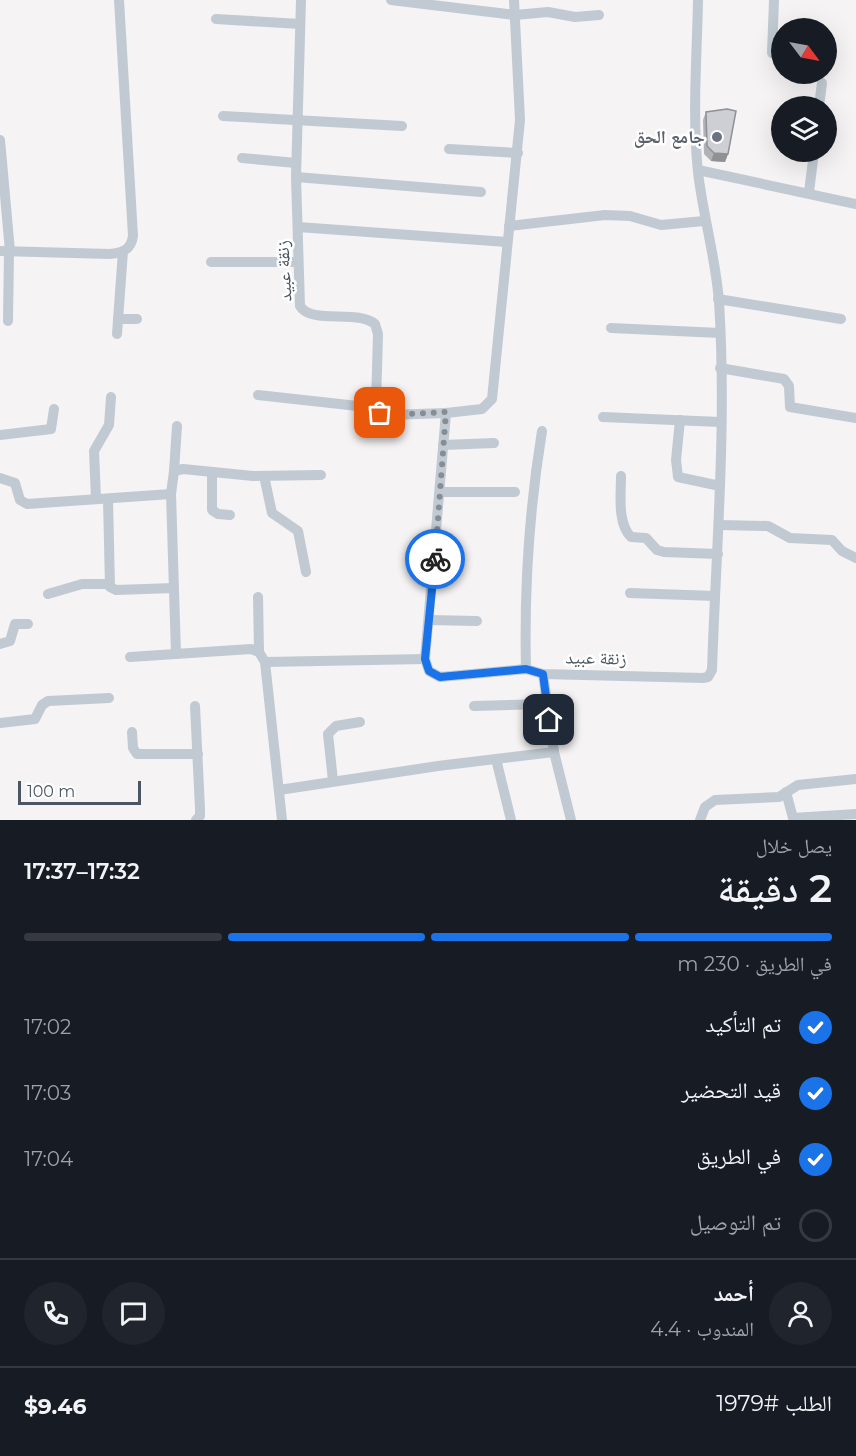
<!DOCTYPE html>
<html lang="ar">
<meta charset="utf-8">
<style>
:root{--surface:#171b24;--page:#20242c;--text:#f1f3f6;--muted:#9ea1a6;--line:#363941;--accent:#1a73e8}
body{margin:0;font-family:Montserrat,"Noto Naskh Arabic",sans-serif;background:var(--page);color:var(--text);direction:rtl;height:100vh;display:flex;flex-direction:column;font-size:22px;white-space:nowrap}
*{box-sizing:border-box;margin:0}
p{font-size:20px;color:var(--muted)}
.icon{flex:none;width:33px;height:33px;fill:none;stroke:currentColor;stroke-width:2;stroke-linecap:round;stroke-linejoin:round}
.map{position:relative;height:820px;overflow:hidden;direction:ltr}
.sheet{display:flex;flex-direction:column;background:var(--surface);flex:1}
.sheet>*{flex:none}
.needle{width:39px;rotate:122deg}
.controls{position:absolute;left:771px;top:18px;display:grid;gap:12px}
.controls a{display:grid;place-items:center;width:66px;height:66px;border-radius:50%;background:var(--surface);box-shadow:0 6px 24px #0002;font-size:30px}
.scale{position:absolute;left:18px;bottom:15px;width:123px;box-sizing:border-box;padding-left:6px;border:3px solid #4a5661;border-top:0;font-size:16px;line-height:21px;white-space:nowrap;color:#4a5661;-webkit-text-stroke:4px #fff;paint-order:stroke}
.pin{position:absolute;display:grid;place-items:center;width:51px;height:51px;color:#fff;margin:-26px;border-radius:12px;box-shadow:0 3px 9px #0006}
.courier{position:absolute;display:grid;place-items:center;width:60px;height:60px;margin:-30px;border:4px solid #1a73e8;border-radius:50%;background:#fff;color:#222;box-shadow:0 2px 8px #0007}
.summary em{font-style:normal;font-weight:600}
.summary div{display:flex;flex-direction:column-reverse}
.summary{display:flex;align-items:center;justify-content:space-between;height:102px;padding:0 24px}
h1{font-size:39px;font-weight:600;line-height:45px}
.bar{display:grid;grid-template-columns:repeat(4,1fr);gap:9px 6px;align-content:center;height:72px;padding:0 24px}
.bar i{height:8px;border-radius:4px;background:var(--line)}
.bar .active{background:var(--accent)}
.bar p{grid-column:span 4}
.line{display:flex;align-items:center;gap:15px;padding:0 24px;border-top:2px solid var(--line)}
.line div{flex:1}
.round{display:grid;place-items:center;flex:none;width:63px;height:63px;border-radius:32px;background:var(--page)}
ol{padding:0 24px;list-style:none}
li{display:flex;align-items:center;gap:18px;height:66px}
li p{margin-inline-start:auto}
li .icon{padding:6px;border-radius:50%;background:var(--accent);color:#fff;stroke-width:4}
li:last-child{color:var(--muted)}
li i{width:33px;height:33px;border:3px solid var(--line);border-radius:50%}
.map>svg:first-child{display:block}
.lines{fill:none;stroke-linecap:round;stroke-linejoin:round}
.minor{stroke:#c1cad2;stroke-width:10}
.wall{fill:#b0b2b7}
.shaded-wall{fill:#909195}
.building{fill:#cdcfd5;stroke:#909195;stroke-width:1.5}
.done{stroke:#868d94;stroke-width:6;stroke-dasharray:0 10.8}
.route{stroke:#1a73e8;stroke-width:8}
.worship-dot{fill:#6b7280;stroke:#fff;stroke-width:2}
.labels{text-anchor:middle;stroke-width:5;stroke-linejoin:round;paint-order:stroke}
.worship-label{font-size:18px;font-weight:bold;fill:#5b616d;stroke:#fff;text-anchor:end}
.street-label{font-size:18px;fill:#4a5661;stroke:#fff}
</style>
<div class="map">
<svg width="856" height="820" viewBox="0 0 856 820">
<rect width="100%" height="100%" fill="#f5f3f3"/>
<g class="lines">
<g class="minor">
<path d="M301,0L296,177L300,306C312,325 357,309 375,324L378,334L376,404L380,413L389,415L446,413L425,659L429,671L440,677L526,669L543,674L703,678L708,677L712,670C716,548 727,425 719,302C716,259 703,216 698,172C692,115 697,57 698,0"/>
<polyline points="391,0 515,15 548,12 575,17 599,15"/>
<polyline points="216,19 300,24"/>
<polyline points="772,53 774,0"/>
<polyline points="819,106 822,83"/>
<polyline points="223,116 402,126"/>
<polyline points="0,140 10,251"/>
<polyline points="449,149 518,153"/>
<polyline points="242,158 296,163"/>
<polyline points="698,170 856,204"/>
<polyline points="296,177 481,192"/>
<polyline points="809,192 814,152"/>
<polyline points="509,226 605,215 630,216 661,225 704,221"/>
<polyline points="298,227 507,242"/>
<path d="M0,251L110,254C122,253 131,250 133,236L119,0"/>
<polyline points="211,262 298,262"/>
<polyline points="718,299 841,319"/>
<polyline points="118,319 137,319"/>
<polyline points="8,321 9,251"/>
<polyline points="611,328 720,333"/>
<polyline points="117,334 123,251"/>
<polyline points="720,368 784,379 789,386 790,407 856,418"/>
<polyline points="258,395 376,408"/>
<polyline points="446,413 482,409 492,399 520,120 514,0"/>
<polyline points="603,417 720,422"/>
<polyline points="680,420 676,460 678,477 720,486"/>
<polyline points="0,435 51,429 54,409"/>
<polyline points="443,445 494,443"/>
<polyline points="174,471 177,426"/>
<polyline points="212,472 212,510 218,514 230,515"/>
<polyline points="264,476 272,513 298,531 306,572"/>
<path d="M621,476C621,494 617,523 631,537L646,538L657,550L664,552L718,554"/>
<polyline points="0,478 15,483 20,500 27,504 171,494"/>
<polyline points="440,492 515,492"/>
<polyline points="96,499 94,451 109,425 111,397"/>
<polyline points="108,499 110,587 116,590 174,588"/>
<polyline points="720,525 768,526 790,538 832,540 842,551 856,558"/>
<polyline points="630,593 715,596"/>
<polyline points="48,594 82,584 109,584"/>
<polyline points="258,597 259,652"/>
<polyline points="429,620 477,621"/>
<polyline points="0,644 10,641 15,624 28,624"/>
<polyline points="176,654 171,494 174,471 183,469 253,476 321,475"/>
<polyline points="130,657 251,649 259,652 265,662 282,820"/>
<polyline points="265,662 425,659"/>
<path d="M526,669C524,588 529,511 542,431"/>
<polyline points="543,674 554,752 571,820"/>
<polyline points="195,706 200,809 200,816 196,820"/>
<polyline points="474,706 546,704"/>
<polyline points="0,723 35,719 42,705 48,701 109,698"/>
<polyline points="132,732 133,748 137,754 198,754"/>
<polyline points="496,759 511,820"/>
<polyline points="333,781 328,734 336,726 360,722"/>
<polyline points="279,790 438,766 554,752"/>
<polyline points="786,792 793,818 856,814"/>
<polyline points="700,820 705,807 715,800 779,797 798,785 856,779"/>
</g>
</g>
<polygon class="wall" points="706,112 728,154 725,162 711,161 704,154 703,120"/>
<polygon class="shaded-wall" points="714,153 728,154 725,162 711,161"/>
<polygon class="building" points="727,109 736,111 728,154 714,153 707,146 706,112"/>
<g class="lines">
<polyline class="done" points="380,413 389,415 446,412 435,559"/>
<polyline class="route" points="435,559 425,659 429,671 440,677 526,669 543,674 549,720"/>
</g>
<circle class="worship-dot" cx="717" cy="137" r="6"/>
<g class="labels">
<g class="worship-label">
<text x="705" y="143">جامع الحق</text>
</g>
<g class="street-label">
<text transform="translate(284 271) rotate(-93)" y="6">زنقة عبيد</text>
<text transform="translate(596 658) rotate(1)" y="6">زنقة عبيد</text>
</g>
</g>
</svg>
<div class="controls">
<a><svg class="needle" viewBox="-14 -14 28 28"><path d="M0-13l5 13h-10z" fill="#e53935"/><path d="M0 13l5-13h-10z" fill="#9ea1a6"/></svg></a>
<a><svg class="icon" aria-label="layers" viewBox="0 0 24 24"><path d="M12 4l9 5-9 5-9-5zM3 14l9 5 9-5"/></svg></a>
</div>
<div class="scale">100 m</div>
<div class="pin" style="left:380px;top:413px;background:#ea580c"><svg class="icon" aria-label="bag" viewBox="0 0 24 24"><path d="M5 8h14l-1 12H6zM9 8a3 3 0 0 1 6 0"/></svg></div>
<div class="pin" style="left:549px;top:720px;background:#1f2937"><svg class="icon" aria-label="home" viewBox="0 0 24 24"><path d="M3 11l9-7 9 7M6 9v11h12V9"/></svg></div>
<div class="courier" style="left:435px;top:559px"><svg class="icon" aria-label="bike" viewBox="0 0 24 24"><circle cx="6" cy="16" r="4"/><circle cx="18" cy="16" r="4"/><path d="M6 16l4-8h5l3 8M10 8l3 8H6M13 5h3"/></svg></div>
</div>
<section class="sheet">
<div class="summary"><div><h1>2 دقيقة</h1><p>يصل خلال</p></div><em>17:32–17:37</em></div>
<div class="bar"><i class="active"></i><i class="active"></i><i class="active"></i><i></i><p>في الطريق · 230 m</p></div>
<ol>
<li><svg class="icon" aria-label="check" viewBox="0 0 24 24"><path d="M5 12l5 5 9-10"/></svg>تم التأكيد<p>17:02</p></li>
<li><svg class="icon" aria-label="check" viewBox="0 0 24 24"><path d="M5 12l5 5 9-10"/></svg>قيد التحضير<p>17:03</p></li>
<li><svg class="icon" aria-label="check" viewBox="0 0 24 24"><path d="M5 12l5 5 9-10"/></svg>في الطريق<p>17:04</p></li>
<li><i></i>تم التوصيل</li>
</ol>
<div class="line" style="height:108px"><a class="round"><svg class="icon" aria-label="person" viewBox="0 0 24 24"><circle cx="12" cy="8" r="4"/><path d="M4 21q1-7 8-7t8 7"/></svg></a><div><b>أحمد</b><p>المندوب · 4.4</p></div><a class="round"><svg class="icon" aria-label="chat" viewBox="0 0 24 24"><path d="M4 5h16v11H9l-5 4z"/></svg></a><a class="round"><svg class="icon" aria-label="phone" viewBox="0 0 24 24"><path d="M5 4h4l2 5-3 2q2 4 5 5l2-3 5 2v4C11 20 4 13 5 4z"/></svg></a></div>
<div class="line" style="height:78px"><div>الطلب #1979</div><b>$9.46</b></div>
</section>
